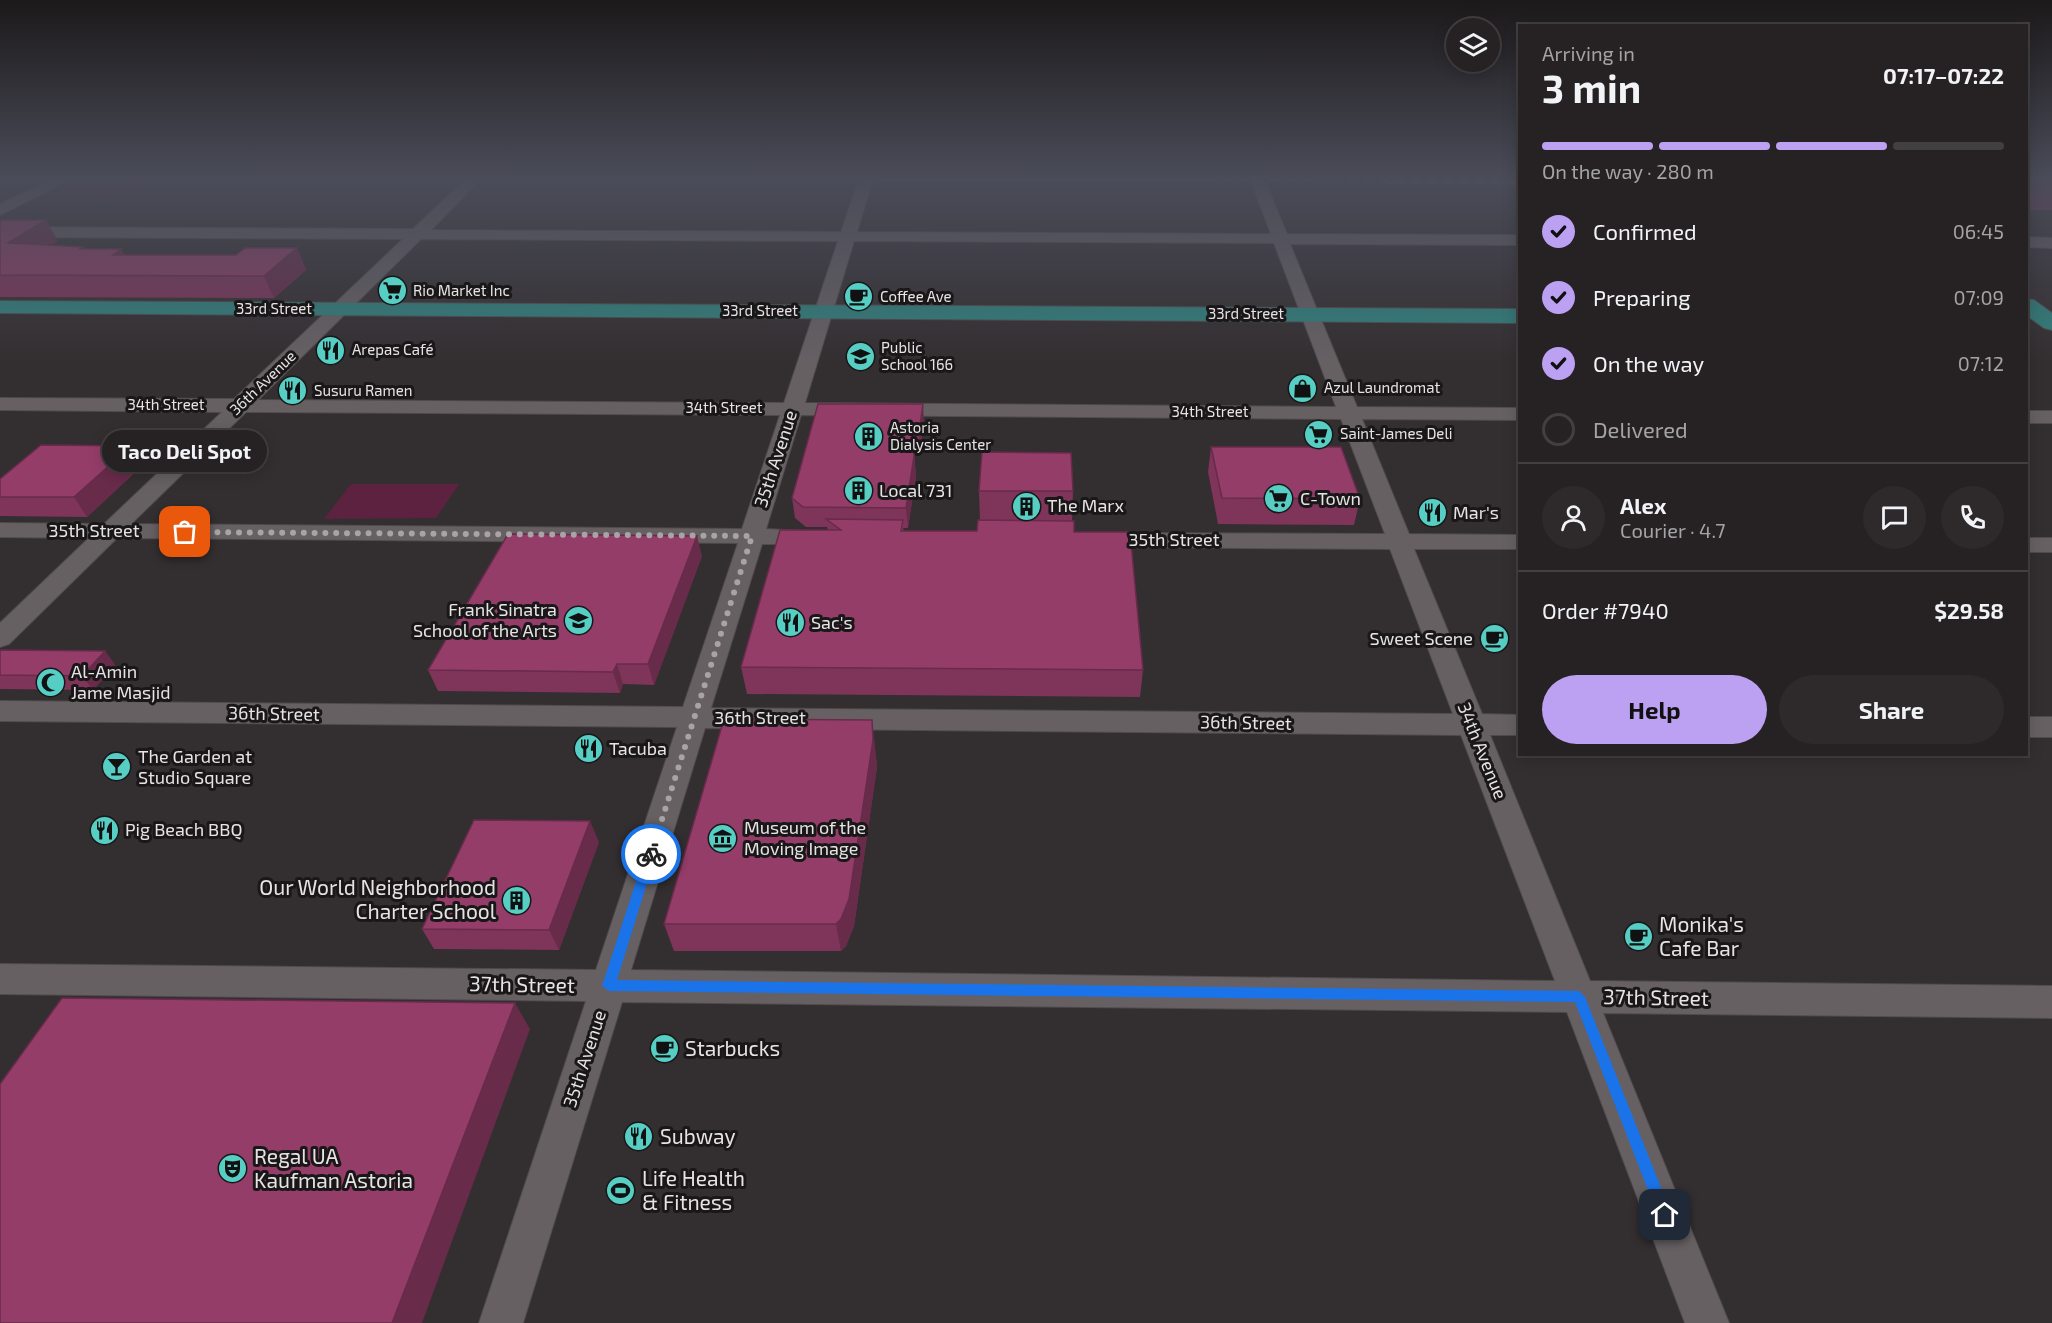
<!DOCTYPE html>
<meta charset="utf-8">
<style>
:root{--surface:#262224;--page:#2e2a2c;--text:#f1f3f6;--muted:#a4a4a6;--line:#423f41;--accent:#bca0f2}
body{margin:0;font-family:"Exo 2",sans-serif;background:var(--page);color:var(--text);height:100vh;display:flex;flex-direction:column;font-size:22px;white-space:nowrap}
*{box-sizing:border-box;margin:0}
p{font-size:20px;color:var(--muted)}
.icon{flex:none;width:33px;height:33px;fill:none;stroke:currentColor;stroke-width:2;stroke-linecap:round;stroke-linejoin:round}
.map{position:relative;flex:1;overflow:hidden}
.drawer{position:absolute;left:1518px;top:24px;width:510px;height:732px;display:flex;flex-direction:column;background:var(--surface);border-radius:0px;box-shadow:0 3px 15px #0003,0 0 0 2px var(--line)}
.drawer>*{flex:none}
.tools{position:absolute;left:1446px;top:18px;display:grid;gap:12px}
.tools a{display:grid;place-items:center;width:54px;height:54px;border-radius:50%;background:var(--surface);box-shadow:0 3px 15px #0003,0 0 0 2px var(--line);font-size:30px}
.pin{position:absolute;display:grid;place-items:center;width:51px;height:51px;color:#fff;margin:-26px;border-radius:12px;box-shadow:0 3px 9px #0006}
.courier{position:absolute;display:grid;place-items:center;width:60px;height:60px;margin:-30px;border:4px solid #1a73e8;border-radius:50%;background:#fff;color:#222;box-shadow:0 2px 8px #0007}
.bubble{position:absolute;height:42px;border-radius:21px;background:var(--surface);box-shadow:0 3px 15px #0003,0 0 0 2px var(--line);font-size:20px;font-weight:700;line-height:42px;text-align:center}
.summary em{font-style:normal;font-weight:700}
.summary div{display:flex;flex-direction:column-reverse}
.summary{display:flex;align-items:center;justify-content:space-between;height:102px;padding:0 24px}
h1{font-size:39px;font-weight:700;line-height:45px}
.bar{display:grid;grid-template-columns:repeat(4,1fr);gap:9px 6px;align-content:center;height:72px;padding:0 24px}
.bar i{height:8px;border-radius:4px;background:var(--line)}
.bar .on{background:var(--accent)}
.bar p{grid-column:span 4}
.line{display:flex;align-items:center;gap:15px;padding:0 24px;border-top:2px solid var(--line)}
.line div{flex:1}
.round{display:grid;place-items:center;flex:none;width:63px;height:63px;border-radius:32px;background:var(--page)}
ol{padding:0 24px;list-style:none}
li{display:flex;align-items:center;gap:18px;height:66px}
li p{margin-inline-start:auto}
li .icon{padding:6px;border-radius:50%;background:var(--accent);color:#111;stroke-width:4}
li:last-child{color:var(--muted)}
li i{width:33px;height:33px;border:3px solid var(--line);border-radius:50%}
.cta{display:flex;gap:12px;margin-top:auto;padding:12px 24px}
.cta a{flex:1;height:69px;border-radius:36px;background:var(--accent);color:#111;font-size:24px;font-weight:700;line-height:69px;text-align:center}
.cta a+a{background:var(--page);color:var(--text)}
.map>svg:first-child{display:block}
.green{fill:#5d2240}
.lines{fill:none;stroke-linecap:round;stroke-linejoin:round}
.minor-casing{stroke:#4f4b4d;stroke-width:2}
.major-casing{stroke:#4f4b4d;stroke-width:2}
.minor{fill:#666063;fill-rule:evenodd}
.major{fill:#30817d;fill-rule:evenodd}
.rail-casing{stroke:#9f9a9c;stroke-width:4.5}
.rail{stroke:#191718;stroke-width:3;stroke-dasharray:8;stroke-linecap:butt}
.wall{fill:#7f345a}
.shaded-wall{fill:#682b4a}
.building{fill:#943d69;stroke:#682b4a;stroke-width:1.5}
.route{fill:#1a73e8}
.done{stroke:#a8a4a6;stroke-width:6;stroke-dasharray:0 10.8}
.labels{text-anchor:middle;stroke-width:6;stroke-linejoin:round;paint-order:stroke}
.far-poi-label{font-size:15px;fill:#e7e3e5;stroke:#191718;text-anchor:start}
.far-street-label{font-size:15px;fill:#e7e3e5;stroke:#191718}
.street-label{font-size:18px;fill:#e7e3e5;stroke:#191718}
.poi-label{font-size:18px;fill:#e7e3e5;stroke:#191718;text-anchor:start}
.near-poi-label{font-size:21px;fill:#e7e3e5;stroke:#191718;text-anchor:start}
.near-street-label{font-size:21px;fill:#e7e3e5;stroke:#191718}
</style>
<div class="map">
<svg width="2052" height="1323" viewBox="0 0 2052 1323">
<rect width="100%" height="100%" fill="#332e30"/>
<g class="green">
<polygon points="78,182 141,182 115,197 55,194"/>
<polygon points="351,484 459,484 436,518 324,519"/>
</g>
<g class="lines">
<defs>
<g id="minor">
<polygon points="53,179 71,179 0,215 0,204"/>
<path d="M466,179H481L431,230L841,232L859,179H873L857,232L1271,234L1250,179H1264L1287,234L1520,235V245L1290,244L1357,407L1520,408V420L1362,419L1409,534L1520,535V549H1414L1482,714L1520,715V735H1490L1590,981L2052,986V1018L1603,1013L1729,1323H1685L1567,1012L622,1002L523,1323H479L586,1001L0,994V964L596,970L677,727L0,721V701L683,707L738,543L117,538L9,644L0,647V623L89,538L0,537V523L104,524L222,412L0,410V398L234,399L403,239L0,237V227L413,229ZM421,239L838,241L784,403L258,400ZM854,241L1274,243L1336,407L805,403ZM246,412L780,415L742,529L131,524ZM801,415L1341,419L1385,534L1093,533L1085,535L1081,540L1085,545L1093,547L1390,549L1453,714L711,708L762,544H815L823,542L827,537L823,532L766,529ZM705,728L1461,735L1555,981L631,970Z"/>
<polygon points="2026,237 2052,238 2052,248 2026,247"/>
<rect x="2026" y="411" width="26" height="12"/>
<rect x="2026" y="538" width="26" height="14"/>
<rect x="2026" y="717" width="26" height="20"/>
</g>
<g id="major">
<polygon points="1385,179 1520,179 1520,184 1394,184 1388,183"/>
<polygon points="2026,299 2034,300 2052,313 2052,330 2044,328 2026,315"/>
<polygon points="0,301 1520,309 1520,323 0,313"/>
</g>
</defs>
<use href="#minor" class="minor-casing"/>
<use href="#major" class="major-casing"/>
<use href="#minor" class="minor"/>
<use href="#major" class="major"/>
<defs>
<polyline id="rail" points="876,179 1520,181"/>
</defs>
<use href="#rail" class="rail-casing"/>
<use href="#rail" class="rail"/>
</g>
<g class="wall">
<rect x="2026" y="179" width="26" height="31"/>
<polygon points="0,220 58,241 51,245 124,255 236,255 297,248 306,270 274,298 0,297"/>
<polygon points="924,423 920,452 914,452 916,476 908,528 903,528 904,531 977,531 980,521 979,491 1073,491 1072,521 1074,532 1143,670 1140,697 747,694 741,667 828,530 827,527 806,527 795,518 792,498"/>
<polygon points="1211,447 1360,499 1354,525 1218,524 1208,472"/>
<polygon points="143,465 87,517 0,516 0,479"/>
<polygon points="702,556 654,685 623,684 620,693 438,691 428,670"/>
<polygon points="105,651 115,665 93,690 0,689 0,675"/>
<polygon points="872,720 877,767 854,926 846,946 841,951 674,951 664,924"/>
<polygon points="599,842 559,950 434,949 422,929"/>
</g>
<g class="shaded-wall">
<polygon points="46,220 58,241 20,265 8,243"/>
<polygon points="297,248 306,270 274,298 264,276"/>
<polygon points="121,249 132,271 125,276 113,255"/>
<polygon points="923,404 924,423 920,452 919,432"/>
<polygon points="131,446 143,465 87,517 74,497"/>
<polygon points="914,456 916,476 908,528 906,508"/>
<polygon points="697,536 702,556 654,685 648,664"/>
<polygon points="105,651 115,665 93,690 82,676"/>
<polygon points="617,664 623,684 620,693 613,672"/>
<polygon points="872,720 877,767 854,926 846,946 841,951 836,924"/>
<polygon points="590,821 599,842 559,950 549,930"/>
<polygon points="515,1003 530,1029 422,1323 392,1323"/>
</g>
<g class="building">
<polygon points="2026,179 2052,179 2052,185 2031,185 2026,183"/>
<polygon points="0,220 46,220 8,243 83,247 79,249 121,249 113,255 236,255 245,248 297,248 264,276 0,275"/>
<polygon points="818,404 923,404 919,432 912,432 914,456 906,508 803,507 792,498"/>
<polygon points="41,445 131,446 74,497 0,497 0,479"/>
<polygon points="1211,447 1341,447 1360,499 1222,498"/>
<polygon points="982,452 1071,453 1073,491 979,491"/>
<polygon points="826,519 903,520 901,531 977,531 978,520 1074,521 1074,532 1130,532 1143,670 741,667 780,530 841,530"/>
<polygon points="508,534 697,536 648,664 617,664 613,672 428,670"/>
<polygon points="1,650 105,651 82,676 0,675 0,651"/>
<polygon points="724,719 872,720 873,740 849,899 841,919 836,924 664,924"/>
<polygon points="474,820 590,821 549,930 422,929"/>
<polygon points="62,998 515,1003 392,1323 0,1323 0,1084"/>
</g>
<linearGradient id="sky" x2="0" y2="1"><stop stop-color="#1c191a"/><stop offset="0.49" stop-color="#4a4c59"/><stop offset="1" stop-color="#4a4c59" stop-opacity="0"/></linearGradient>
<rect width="2052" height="364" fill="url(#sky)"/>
<polygon class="route" points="651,849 656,854 617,980 1579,991 1585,997 1672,1215 1670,1221 1665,1223 1660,1221 1575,1002 609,991 602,986 645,854"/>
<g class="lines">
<polyline class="done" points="185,532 752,536 651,854"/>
</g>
<defs>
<symbol id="supermarket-disc" viewBox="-11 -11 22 22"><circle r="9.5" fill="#56cec4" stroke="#191718"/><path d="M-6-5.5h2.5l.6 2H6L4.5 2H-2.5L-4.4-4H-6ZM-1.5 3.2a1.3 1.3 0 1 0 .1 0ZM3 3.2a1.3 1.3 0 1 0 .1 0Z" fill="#111"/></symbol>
<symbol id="cafe-disc" viewBox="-11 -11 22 22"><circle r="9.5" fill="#56cec4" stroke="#191718"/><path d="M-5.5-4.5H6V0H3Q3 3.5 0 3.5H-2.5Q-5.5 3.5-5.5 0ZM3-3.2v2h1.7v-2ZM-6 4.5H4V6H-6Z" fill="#111"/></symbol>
<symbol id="restaurant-disc" viewBox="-11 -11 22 22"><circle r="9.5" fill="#56cec4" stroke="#191718"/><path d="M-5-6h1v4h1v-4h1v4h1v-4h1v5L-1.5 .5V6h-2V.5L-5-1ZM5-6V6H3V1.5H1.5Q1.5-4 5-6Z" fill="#111"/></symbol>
<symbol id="school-disc" viewBox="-11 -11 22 22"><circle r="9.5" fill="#56cec4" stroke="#191718"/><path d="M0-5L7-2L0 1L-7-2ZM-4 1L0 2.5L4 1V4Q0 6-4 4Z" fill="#111"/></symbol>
<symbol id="shop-disc" viewBox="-11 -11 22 22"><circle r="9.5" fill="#56cec4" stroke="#191718"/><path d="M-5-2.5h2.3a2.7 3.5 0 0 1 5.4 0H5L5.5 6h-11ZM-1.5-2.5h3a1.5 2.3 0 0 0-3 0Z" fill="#111"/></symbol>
<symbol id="building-disc" viewBox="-11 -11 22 22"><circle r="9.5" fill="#56cec4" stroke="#191718"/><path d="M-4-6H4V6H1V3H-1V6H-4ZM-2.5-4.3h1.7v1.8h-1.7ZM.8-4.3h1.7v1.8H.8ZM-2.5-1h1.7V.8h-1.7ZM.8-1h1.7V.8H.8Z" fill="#111"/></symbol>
<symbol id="mosque-disc" viewBox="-11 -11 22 22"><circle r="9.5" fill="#56cec4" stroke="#191718"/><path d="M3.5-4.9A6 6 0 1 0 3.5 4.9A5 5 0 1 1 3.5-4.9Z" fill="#111"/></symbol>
<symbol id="bar-disc" viewBox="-11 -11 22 22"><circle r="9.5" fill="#56cec4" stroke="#191718"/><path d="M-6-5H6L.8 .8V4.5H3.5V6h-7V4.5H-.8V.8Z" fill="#111"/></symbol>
<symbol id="museum-disc" viewBox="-11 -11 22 22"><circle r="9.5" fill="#56cec4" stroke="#191718"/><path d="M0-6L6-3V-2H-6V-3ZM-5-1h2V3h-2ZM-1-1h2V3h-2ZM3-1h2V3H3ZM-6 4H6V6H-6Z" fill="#111"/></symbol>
<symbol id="theatre-disc" viewBox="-11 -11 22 22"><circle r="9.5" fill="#56cec4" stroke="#191718"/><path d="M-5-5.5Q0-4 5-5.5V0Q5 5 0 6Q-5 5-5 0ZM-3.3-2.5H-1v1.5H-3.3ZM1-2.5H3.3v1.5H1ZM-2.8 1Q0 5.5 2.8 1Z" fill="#111"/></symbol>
<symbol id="stadium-disc" viewBox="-11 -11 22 22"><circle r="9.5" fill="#56cec4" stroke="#191718"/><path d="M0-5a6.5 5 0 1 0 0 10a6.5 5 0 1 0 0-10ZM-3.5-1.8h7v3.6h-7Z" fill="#111"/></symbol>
</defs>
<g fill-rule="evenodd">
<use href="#supermarket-disc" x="376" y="274" width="33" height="33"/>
<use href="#cafe-disc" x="842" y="280" width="33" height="33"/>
<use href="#restaurant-disc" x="314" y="334" width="33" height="33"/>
<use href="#school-disc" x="844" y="340" width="33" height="33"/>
<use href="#shop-disc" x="1286" y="372" width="33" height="33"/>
<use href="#restaurant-disc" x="276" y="374" width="33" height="33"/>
<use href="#supermarket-disc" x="1302" y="418" width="33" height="33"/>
<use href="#building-disc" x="852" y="420" width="33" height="33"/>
<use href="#building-disc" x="842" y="474" width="33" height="33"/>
<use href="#supermarket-disc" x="1262" y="482" width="33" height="33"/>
<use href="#building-disc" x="1010" y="490" width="33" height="33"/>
<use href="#restaurant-disc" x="1416" y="496" width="33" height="33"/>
<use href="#school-disc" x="562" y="604" width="33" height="33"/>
<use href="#restaurant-disc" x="774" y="606" width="33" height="33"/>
<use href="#cafe-disc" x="1478" y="622" width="33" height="33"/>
<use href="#mosque-disc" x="34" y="666" width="33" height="33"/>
<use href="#restaurant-disc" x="572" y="732" width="33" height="33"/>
<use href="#bar-disc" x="100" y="750" width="33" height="33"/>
<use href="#restaurant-disc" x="88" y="814" width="33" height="33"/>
<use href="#museum-disc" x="706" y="822" width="33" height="33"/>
<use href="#building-disc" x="500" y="884" width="33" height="33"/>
<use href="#cafe-disc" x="1622" y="920" width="33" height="33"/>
<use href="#cafe-disc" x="648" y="1032" width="33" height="33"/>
<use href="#restaurant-disc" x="622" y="1120" width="33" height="33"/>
<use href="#theatre-disc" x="216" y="1152" width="33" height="33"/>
<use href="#stadium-disc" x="604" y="1174" width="33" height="33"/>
</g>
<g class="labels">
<g class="far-poi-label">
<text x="413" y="296">Rio Market Inc</text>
<text x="880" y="302">Coffee Ave</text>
<text x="881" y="353">Public<tspan x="881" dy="17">School 166</tspan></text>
<text x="352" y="355">Arepas Café</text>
<text x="1324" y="393">Azul Laundromat</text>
<text x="314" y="396">Susuru Ramen</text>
<text x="890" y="433">Astoria<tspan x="890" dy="17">Dialysis Center</tspan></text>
<text x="1340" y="439">Saint-James Deli</text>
</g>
<g class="far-street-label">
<text x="274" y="314">33rd Street</text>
<text x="760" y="316">33rd Street</text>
<text x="1246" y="319">33rd Street</text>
<text transform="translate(263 383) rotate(-44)" y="5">36th Avenue</text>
<text x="166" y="410">34th Street</text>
<text x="724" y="413">34th Street</text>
<text x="1210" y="417">34th Street</text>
</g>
<g class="street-label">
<text transform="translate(776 459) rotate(-72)" y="6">35th Avenue</text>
<text x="94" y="537">35th Street</text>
<text x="1174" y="546">35th Street</text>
<text transform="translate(274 714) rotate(1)" y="6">36th Street</text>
<text x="760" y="724">36th Street</text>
<text transform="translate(1246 723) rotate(1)" y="6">36th Street</text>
<text transform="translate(1482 751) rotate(68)" y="6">34th Avenue</text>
<text transform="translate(585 1059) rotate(-72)" y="6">35th Avenue</text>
</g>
<g class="poi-label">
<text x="879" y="497">Local 731</text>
<text x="1300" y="505">C-Town</text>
<text x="1047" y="512">The Marx</text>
<text x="1453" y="519">Mar's</text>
<text x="557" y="616" text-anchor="end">Frank Sinatra<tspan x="557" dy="21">School of the Arts</tspan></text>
<text x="811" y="629">Sac's</text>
<text x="1473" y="645" text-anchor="end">Sweet Scene</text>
<text x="71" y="678">Al-Amin<tspan x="71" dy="21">Jame Masjid</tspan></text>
<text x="609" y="755">Tacuba</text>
<text x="138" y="763">The Garden at<tspan x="138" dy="21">Studio Square</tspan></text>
<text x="744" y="834">Museum of the<tspan x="744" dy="21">Moving Image</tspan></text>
<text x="125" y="836">Pig Beach BBQ</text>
</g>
<g class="near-poi-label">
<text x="496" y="895" text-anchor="end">Our World Neighborhood<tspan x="496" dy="24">Charter School</tspan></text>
<text x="1659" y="932">Monika's<tspan x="1659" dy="24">Cafe Bar</tspan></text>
<text x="685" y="1056">Starbucks</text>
<text x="660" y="1144">Subway</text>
<text x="254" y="1164">Regal UA<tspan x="254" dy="24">Kaufman Astoria</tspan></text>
<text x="642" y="1186">Life Health<tspan x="642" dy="24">&amp; Fitness</tspan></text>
</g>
<g class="near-street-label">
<text transform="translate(522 985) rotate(1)" y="7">37th Street</text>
<text transform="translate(1656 998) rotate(1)" y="7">37th Street</text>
</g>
</g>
</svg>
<div class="tools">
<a><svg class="icon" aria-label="layers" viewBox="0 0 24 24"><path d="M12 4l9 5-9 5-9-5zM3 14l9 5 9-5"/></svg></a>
</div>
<div class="pin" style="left:185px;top:532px;background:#ea580c"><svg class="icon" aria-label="bag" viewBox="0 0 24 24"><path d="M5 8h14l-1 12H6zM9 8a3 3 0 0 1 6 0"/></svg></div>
<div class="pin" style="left:1665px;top:1215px;background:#1f2937"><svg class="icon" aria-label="home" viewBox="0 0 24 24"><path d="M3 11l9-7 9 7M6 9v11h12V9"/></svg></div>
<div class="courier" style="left:651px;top:854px"><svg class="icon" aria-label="bike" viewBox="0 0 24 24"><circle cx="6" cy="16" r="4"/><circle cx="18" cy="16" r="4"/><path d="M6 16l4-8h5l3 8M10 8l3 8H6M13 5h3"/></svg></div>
<div class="bubble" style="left:102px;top:430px;width:165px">Taco Deli Spot</div>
<section class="drawer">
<div class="summary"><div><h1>3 min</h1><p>Arriving in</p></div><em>07:17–07:22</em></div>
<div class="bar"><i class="on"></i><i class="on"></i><i class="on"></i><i></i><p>On the way · 280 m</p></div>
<ol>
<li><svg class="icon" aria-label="check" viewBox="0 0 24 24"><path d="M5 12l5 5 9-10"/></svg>Confirmed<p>06:45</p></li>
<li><svg class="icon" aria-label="check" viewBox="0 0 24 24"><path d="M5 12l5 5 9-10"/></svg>Preparing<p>07:09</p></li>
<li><svg class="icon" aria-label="check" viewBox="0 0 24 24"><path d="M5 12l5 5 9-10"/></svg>On the way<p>07:12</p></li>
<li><i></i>Delivered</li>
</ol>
<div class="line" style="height:108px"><a class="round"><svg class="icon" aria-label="person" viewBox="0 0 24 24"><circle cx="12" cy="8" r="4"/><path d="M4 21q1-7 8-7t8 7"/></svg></a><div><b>Alex</b><p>Courier · 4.7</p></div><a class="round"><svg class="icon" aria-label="chat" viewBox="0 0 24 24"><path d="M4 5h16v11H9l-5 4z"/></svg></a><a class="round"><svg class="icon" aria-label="phone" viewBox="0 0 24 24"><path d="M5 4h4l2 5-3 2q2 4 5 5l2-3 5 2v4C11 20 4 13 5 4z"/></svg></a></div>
<div class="line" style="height:78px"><div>Order #7940</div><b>$29.58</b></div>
<div class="cta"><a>Help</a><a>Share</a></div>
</section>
</div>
